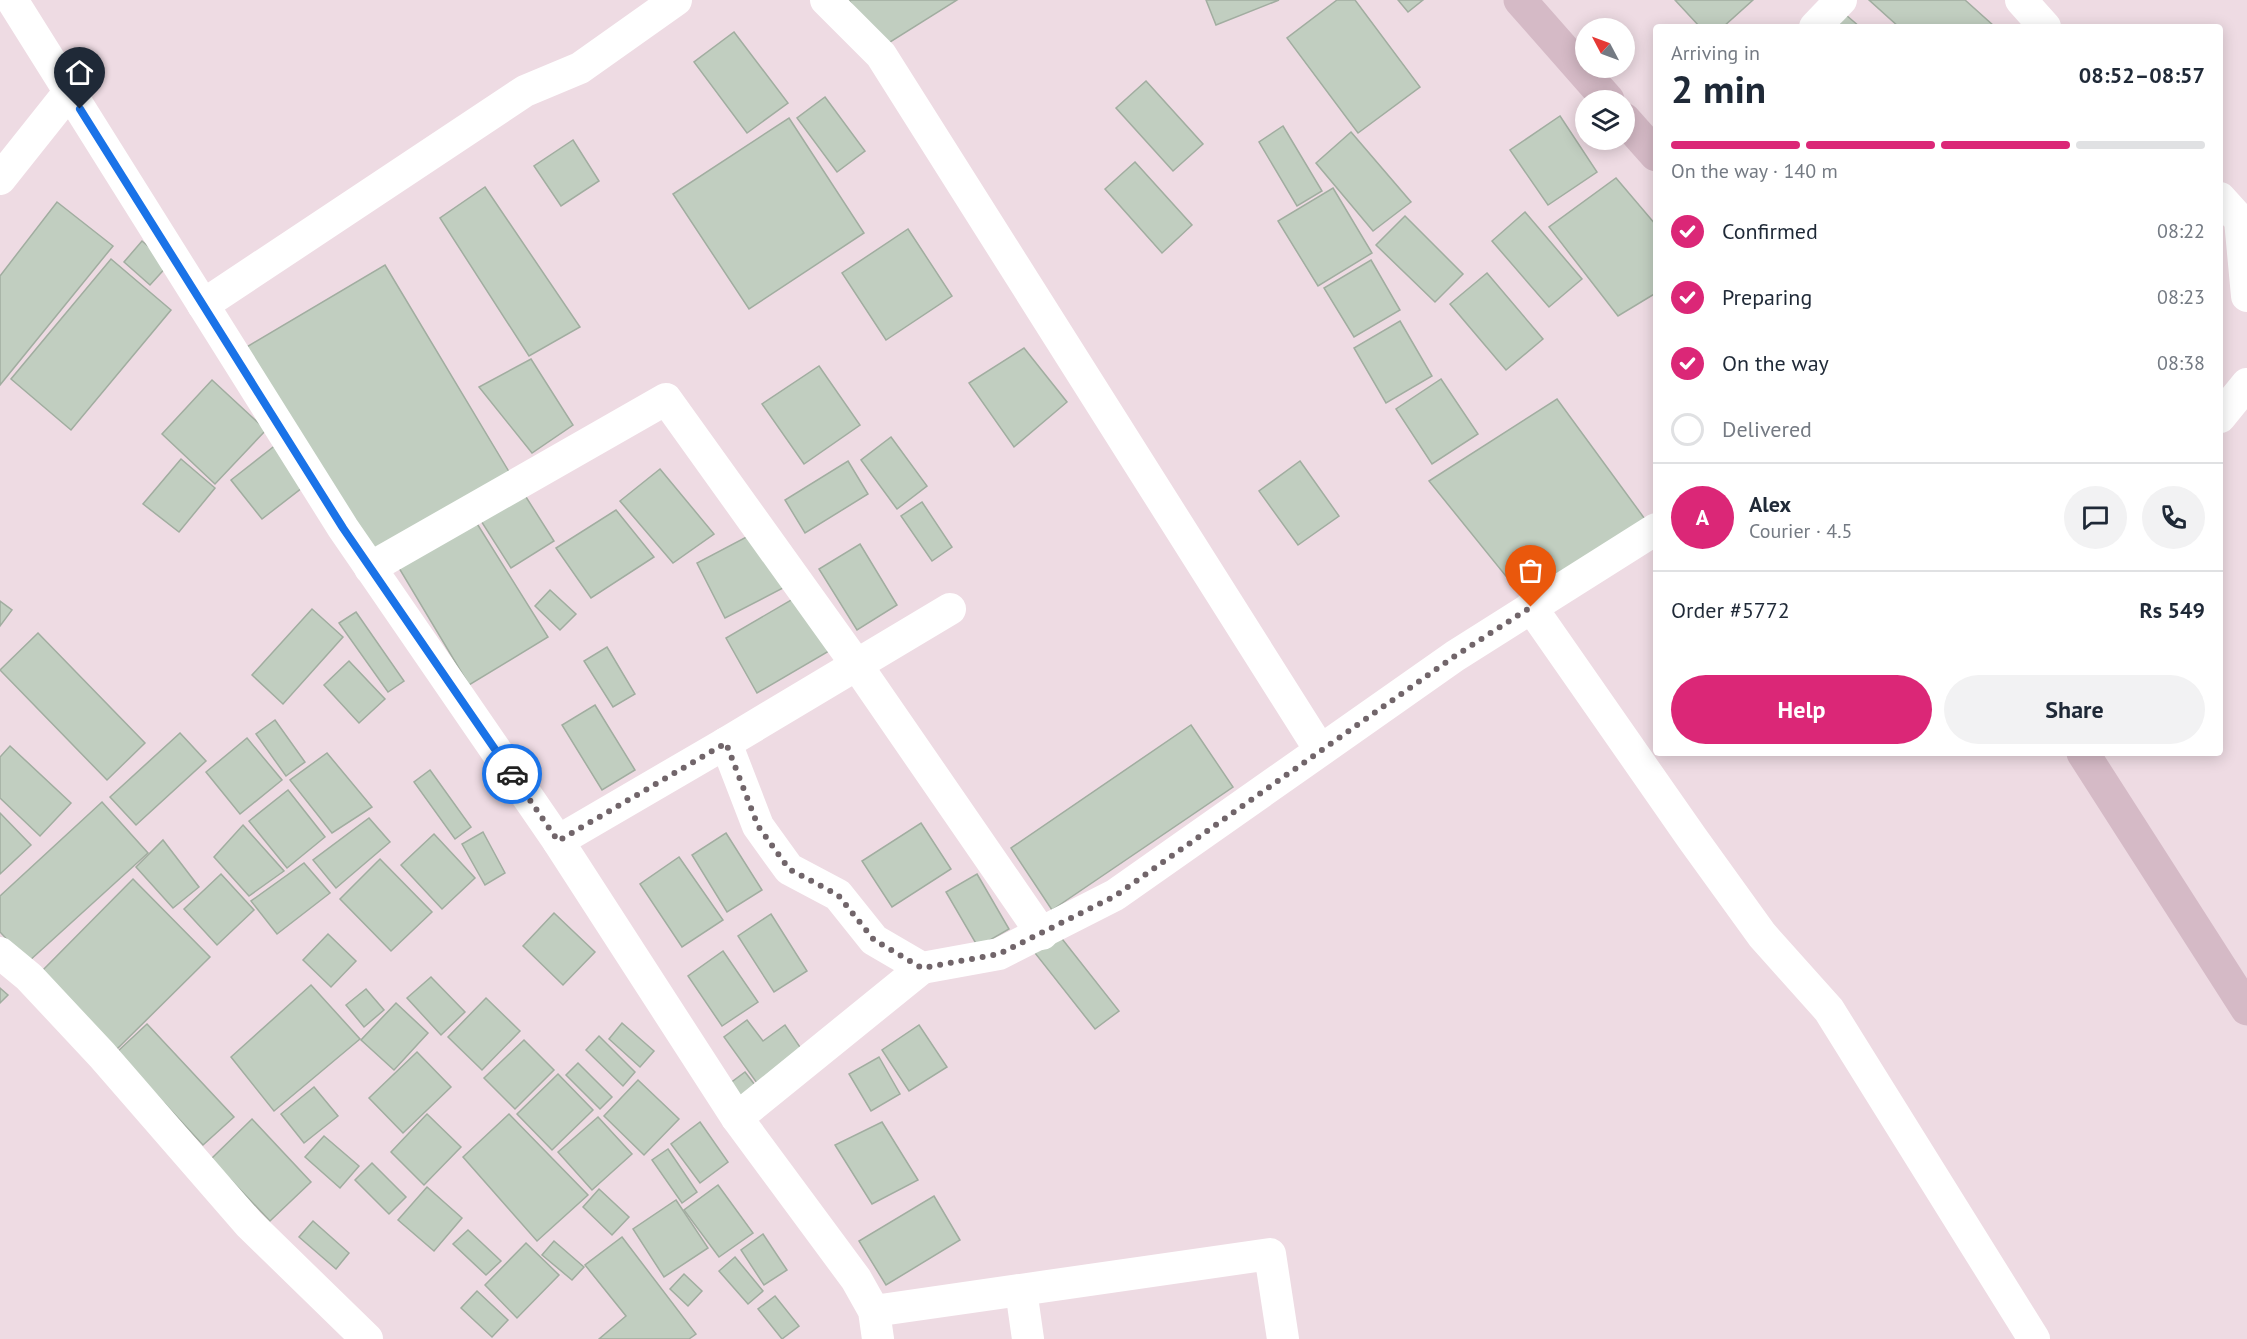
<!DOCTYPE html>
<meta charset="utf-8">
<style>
:root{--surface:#fff;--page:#f2f2f3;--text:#1f2937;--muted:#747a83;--line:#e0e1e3;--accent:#db2777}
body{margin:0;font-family:"PT Sans",sans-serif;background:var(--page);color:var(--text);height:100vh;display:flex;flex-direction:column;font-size:22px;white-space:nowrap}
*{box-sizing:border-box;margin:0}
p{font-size:20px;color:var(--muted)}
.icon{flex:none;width:33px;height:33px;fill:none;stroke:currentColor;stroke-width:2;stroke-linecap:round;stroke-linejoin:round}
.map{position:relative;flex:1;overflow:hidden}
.details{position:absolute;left:1653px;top:24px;width:570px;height:732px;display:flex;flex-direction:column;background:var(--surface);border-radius:6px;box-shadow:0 3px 15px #0003}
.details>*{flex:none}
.needle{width:39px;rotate:311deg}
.tools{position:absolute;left:1575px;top:18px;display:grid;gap:12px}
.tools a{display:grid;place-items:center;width:60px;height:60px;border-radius:50%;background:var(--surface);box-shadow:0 3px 15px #0003;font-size:30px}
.pin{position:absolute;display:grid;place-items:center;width:51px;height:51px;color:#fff;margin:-62px -26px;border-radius:50% 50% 50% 0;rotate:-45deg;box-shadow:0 0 6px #0007}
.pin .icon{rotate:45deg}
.courier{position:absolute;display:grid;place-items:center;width:60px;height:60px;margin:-30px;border:4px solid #1a73e8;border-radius:50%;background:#fff;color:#222;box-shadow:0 2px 8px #0007}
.head em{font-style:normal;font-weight:700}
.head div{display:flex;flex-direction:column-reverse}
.head{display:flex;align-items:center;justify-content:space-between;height:102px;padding:0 18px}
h1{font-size:39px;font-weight:700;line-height:45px}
.bar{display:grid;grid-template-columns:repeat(4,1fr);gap:9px 6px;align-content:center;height:72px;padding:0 18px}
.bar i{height:8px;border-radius:4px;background:var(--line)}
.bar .on{background:var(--accent)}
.bar p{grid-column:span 4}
.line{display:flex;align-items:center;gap:15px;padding:0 18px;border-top:2px solid var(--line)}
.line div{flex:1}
.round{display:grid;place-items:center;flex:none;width:63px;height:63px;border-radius:32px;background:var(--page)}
ol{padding:0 18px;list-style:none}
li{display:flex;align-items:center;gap:18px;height:66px}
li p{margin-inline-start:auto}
li .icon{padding:6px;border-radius:50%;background:var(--accent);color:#fff;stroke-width:4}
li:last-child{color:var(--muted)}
li i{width:33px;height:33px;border:3px solid var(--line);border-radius:50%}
.cta{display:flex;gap:12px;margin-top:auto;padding:12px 18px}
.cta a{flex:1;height:69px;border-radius:36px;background:var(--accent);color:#fff;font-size:24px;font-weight:700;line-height:69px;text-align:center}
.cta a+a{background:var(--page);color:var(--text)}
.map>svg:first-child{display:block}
.building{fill:#c1cec0;stroke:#a1ada0;stroke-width:1.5}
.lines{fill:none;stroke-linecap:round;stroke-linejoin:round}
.street{stroke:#fff;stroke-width:32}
.secondary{stroke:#d5bac6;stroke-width:33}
.done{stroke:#71656a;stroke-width:6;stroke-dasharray:0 10.8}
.route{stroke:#1a73e8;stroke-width:8}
</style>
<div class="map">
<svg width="2247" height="1339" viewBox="0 0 2247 1339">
<rect width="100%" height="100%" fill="#eedbe3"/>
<g class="building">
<polygon points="849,0 957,0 879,49"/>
<polygon points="1206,0 1279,0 1216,25"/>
<polygon points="1337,0 1355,0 1420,87 1358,133 1287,38"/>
<polygon points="1398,0 1423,0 1408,12"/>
<polygon points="1675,0 1753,0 1723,27 1700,27"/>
<polygon points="1869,0 1965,0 1994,26 1899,27"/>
<polygon points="1846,15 1860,27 1837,27"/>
<polygon points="734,32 788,103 747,133 694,62"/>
<polygon points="1146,81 1203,144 1173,171 1116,108"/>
<polygon points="825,97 865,151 837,172 797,118"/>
<polygon points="1560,116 1597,172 1548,205 1510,150"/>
<polygon points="789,118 864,233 749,309 673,194"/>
<polygon points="1283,126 1322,191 1297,206 1259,142"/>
<polygon points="1351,132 1411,202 1373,231 1316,163"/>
<polygon points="573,140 599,181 561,206 534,166"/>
<polygon points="1135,162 1192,225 1162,253 1105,189"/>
<polygon points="1616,178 1656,225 1656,293 1618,316 1549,227"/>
<polygon points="485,187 580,327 529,356 440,218"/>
<polygon points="1333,188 1372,253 1318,286 1278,221"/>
<polygon points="57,202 113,246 0,385 0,276"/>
<polygon points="1525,212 1582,279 1549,307 1492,241"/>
<polygon points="1405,216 1463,274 1435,302 1376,245"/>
<polygon points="908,229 952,296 886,340 842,273"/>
<polygon points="142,241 169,264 150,285 124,262"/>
<polygon points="111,259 171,310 71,430 11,379"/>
<polygon points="1371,260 1400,310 1354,337 1324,288"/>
<polygon points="385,265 511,475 376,556 245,348"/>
<polygon points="1487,273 1543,339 1506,370 1450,304"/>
<polygon points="1400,321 1432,376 1386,403 1354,348"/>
<polygon points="1024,348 1067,402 1014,447 969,383"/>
<polygon points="531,359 573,425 532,453 479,387"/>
<polygon points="819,366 860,425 804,464 762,404"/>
<polygon points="1441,379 1478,434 1432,464 1396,409"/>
<polygon points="212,380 266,430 215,484 162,434"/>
<polygon points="1557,399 1650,526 1531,607 1429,481"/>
<polygon points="891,437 927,486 897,509 861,460"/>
<polygon points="277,444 307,484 262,519 231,480"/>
<polygon points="181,459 215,488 179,532 143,504"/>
<polygon points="848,461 868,494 805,533 785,500"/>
<polygon points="1300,461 1339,516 1298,545 1259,491"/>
<polygon points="660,469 714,534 673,563 620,501"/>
<polygon points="519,486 554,541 511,568 476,513"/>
<polygon points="922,502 952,547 932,561 901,516"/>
<polygon points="616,510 654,557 591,598 556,548"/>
<polygon points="476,522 548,637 469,685 399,568"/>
<polygon points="754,533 783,588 725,618 697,563"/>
<polygon points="860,544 897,605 857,630 819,569"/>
<polygon points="550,590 576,614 560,630 535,606"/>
<polygon points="798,596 829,651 757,693 726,638"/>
<polygon points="0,601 12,610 0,626"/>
<polygon points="312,609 343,637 283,704 252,675"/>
<polygon points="356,612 404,681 388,692 339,623"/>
<polygon points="38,633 145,743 107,780 0,670"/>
<polygon points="607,647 635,694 613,707 584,661"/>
<polygon points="349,661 385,699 359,723 324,685"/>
<polygon points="595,705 635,770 602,790 562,725"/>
<polygon points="275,720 305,762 286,776 256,734"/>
<polygon points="1191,725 1233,787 1052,910 1011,848"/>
<polygon points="180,733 206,761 136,825 110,797"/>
<polygon points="247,738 282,780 240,814 206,772"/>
<polygon points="10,746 71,803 40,836 0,798 0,757"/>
<polygon points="327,753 372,807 332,833 290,780"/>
<polygon points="430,770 471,827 455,839 414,782"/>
<polygon points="288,790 325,837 287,868 249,821"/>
<polygon points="102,802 148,853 28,962 0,932 0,896"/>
<polygon points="0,813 31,845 0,874"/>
<polygon points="369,818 390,842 336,888 313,860"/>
<polygon points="921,823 951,869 892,907 862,861"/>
<polygon points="243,825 284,871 249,896 214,857"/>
<polygon points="483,832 505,873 485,885 462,844"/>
<polygon points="726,833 762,890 727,912 692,855"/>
<polygon points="434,834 475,878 442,909 401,865"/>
<polygon points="163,840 199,887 173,908 136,867"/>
<polygon points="679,857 723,920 682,947 640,884"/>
<polygon points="380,859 432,912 391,951 340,899"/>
<polygon points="304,863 330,893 277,934 251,901"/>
<polygon points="221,874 254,910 217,945 184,909"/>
<polygon points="977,874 1009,929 978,947 946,892"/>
<polygon points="133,879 210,957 115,1051 39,974"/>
<polygon points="554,913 595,952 563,985 523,946"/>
<polygon points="771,914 807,971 774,992 738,936"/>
<polygon points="328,934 356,961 331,987 303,960"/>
<polygon points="1059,935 1119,1011 1095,1029 1035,953"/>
<polygon points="723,951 758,1002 722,1026 688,976"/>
<polygon points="431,977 465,1012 441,1035 407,998"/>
<polygon points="311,985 360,1039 274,1111 231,1057"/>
<polygon points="0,988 8,995 0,1003"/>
<polygon points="366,989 384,1010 364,1027 346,1005"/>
<polygon points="486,998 520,1031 482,1070 448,1037"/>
<polygon points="396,1003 428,1033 394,1070 361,1040"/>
<polygon points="747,1020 763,1041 785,1025 802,1050 757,1083 724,1037"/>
<polygon points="622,1023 654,1051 640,1067 609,1039"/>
<polygon points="147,1024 234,1117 203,1145 117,1052"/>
<polygon points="919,1025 947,1067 909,1091 882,1050"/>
<polygon points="599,1036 635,1072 623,1086 586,1050"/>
<polygon points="524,1040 554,1070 515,1109 484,1078"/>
<polygon points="417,1052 451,1087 403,1133 369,1098"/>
<polygon points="879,1057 900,1094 871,1111 849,1074"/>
<polygon points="578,1063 612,1097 600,1109 566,1075"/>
<polygon points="745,1072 758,1089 742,1102 729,1084"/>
<polygon points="558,1074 593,1110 552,1150 517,1114"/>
<polygon points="638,1080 679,1119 644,1155 604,1116"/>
<polygon points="314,1087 338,1116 304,1143 281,1114"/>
<polygon points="427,1114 461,1147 424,1185 391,1152"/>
<polygon points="509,1114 588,1195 537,1241 463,1157"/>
<polygon points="598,1117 632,1154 592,1190 558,1152"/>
<polygon points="252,1119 311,1182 270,1221 211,1159"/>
<polygon points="700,1122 728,1162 700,1183 671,1144"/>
<polygon points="882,1122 918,1180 872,1204 835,1145"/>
<polygon points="324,1136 359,1166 340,1188 305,1157"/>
<polygon points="668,1149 697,1192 682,1203 652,1160"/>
<polygon points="372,1163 406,1197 389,1214 355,1180"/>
<polygon points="718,1185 753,1233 719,1257 684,1210"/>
<polygon points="427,1187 462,1218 434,1251 398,1220"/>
<polygon points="599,1189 629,1217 612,1235 583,1207"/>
<polygon points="934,1196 960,1240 886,1285 859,1241"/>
<polygon points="676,1200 708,1248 664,1277 633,1229"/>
<polygon points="313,1221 349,1253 336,1269 299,1237"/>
<polygon points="468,1230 501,1261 486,1275 453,1244"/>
<polygon points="763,1234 787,1270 764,1285 741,1250"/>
<polygon points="622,1237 696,1334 689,1339 599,1339 626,1316 585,1265"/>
<polygon points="554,1241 584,1267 572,1280 542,1255"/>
<polygon points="526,1243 559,1275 517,1318 485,1285"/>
<polygon points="735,1257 763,1291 748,1304 719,1271"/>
<polygon points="684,1274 702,1291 688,1306 670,1289"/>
<polygon points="477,1291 508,1320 492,1337 461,1308"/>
<polygon points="775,1296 799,1326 782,1339 758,1309"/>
</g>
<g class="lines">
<g class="street">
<polyline points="12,0 343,528 558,841 737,1118 856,1279 874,1311 878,1339"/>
<polyline points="826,0 881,55 1320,750"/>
<polyline points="2021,0 2045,27"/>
<polyline points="1815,27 1841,0"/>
<polyline points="0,179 70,91"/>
<polyline points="2220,198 2240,220 2247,296"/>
<polyline points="203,305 525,91 580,68 676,0"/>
<polyline points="2220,417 2247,384"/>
<polyline points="370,568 666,399 856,664 1042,934"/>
<polyline points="1531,607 1692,838 1762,935 1829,1010 2034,1339"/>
<polyline points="726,743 758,826 789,869 838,895 874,940 922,968 999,954 1115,895 1455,656 1656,529"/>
<polyline points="558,841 726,743 950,609"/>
<polyline points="0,953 29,977 102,1055 249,1224 367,1339"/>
<polyline points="737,1118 922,968"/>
<polyline points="1021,1290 1028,1339"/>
<polyline points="874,1311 1270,1254 1283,1339"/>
</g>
<g class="secondary">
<polyline points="1520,0 1608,100"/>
<polyline points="1624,119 1656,155"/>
<polyline points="2083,753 2247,1009"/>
</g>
</g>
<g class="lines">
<polyline class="done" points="512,774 558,841 726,743 758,826 789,869 838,895 874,940 922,968 999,954 1115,896 1455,656 1531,607"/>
<polyline class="route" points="80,109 343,528 512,774"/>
</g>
</svg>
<div class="tools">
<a><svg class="needle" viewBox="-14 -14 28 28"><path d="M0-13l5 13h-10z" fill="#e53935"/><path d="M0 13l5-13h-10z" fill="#747a83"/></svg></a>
<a><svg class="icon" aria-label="layers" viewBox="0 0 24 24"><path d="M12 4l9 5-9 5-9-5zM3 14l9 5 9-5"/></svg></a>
</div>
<div class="pin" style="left:1531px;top:607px;background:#ea580c"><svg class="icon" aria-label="bag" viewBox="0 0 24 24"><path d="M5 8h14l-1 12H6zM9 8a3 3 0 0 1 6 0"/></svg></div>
<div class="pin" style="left:80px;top:109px;background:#1f2937"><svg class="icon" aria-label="home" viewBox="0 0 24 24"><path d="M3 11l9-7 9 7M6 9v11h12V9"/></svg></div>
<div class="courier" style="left:512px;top:774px"><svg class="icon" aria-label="car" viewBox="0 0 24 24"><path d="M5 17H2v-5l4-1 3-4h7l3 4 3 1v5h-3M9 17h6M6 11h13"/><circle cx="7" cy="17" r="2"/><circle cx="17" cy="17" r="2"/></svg></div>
<section class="details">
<div class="head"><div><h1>2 min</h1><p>Arriving in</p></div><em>08:52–08:57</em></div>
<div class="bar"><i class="on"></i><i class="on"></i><i class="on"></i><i></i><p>On the way · 140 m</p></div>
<ol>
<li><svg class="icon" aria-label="check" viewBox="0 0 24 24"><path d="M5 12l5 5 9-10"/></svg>Confirmed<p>08:22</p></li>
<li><svg class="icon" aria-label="check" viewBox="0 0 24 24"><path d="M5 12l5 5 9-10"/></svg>Preparing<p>08:23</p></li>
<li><svg class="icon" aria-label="check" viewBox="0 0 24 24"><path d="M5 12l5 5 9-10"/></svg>On the way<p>08:38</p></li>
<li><i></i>Delivered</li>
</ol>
<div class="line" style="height:108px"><b class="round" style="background:var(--accent);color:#fff">A</b><div><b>Alex</b><p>Courier · 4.5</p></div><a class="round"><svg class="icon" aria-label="chat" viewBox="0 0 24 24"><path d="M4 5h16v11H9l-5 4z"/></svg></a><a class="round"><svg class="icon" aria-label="phone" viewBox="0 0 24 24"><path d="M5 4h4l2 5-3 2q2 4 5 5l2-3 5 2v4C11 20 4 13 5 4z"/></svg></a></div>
<div class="line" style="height:78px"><div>Order #5772</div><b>Rs 549</b></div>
<div class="cta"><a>Help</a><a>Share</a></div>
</section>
</div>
